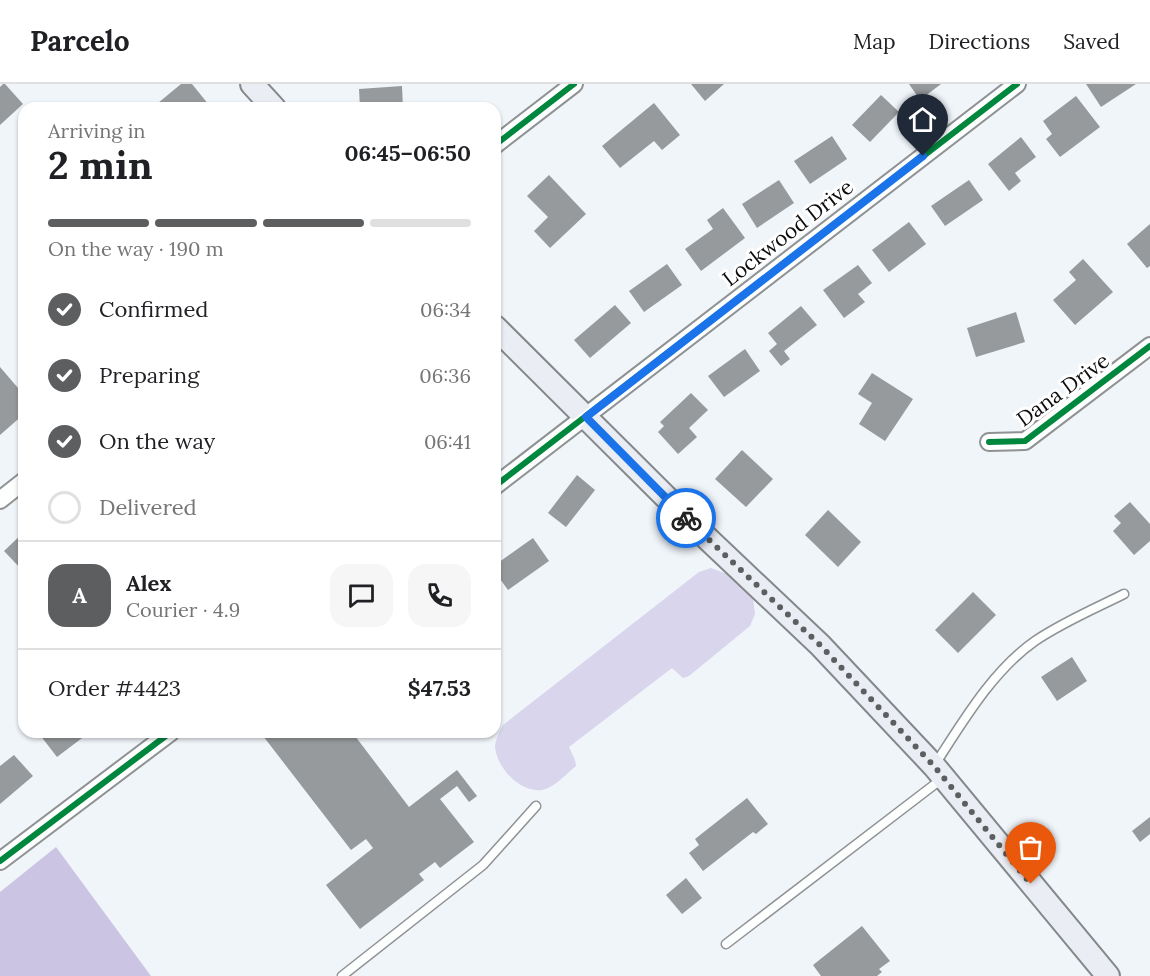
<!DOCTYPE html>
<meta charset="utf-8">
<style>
:root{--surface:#fff;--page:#f6f6f6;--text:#202124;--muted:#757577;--line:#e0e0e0;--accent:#5c5e5f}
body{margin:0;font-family:Lora,serif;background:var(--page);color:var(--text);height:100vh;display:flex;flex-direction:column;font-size:22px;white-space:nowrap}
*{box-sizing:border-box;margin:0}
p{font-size:20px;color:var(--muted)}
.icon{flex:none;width:33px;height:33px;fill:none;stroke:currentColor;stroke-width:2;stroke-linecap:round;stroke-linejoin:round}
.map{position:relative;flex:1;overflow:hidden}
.panel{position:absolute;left:18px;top:18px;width:483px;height:636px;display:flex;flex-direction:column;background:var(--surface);border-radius:18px;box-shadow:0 2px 4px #0004}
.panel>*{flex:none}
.pin{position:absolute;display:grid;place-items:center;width:51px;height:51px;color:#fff;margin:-62px -26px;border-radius:50% 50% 50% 0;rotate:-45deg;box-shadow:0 0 6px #0007}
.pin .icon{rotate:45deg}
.courier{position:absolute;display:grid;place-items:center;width:60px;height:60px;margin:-30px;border:4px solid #1a73e8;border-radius:50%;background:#fff;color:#222;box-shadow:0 2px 8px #0007}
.head em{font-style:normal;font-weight:700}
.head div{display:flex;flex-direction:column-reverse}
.head{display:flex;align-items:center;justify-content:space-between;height:102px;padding:0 30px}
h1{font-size:39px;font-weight:700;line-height:45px}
.bar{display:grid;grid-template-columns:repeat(4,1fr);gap:9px 6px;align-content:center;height:72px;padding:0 30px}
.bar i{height:8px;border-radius:4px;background:var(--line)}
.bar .active{background:var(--accent)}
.bar p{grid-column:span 4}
.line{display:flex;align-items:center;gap:15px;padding:0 30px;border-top:2px solid var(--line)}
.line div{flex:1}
.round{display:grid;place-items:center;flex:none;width:63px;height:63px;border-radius:18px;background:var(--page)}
ol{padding:0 30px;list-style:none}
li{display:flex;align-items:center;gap:18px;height:66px}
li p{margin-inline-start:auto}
li .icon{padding:6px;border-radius:50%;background:var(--accent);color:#fff;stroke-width:4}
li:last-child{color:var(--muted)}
li i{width:33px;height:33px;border:3px solid var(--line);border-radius:50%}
header{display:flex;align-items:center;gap:36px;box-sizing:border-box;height:84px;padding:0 30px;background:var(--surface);border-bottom:2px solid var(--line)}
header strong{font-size:28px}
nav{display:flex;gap:33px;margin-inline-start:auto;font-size:21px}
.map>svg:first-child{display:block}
.green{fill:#d8d5ed}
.forest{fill:#cbc5e3}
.building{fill:#969a9c}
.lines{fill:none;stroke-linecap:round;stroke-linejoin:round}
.service-casing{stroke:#8f9193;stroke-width:11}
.minor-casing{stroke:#8f9193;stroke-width:20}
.secondary-casing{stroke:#85888a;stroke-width:26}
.service{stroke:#fdfefe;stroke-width:8}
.minor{stroke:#fdfefe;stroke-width:16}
.secondary{stroke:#eaedf3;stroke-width:22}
.cycleway-casing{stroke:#fff;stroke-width:10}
.cycleway{stroke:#00873e;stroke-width:6}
.done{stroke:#5c5e5f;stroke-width:6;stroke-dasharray:0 10.8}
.route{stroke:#1a73e8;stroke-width:8}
.labels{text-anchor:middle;stroke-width:6;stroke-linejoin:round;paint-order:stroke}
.street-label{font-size:21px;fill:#0c0c0c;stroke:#fff}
</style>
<header>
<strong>Parcelo</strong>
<nav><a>Map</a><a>Directions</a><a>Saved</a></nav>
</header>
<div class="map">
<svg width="1150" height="892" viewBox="0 0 1150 892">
<rect width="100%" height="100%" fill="#f0f5fa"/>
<path class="green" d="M711,484L732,492L753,514L755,530L750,542L689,592L683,594L672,584L569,663L575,676L576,682C566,690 554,704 542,706C520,709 497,684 495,663C495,656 500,647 503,641L699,488Z"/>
<polygon class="forest" points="56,763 151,892 0,892 0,808"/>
<g class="building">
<polygon points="3,0 5,0 23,20 0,41 0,3"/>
<polygon points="181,0 192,0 209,21 205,24 152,24"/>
<polygon points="691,0 724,0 705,17"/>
<polygon points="909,0 941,0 920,16"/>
<polygon points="1086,0 1136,0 1101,23"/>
<polygon points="402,2 403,24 360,24 359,5"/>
<polygon points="881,11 899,28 870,58 852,41"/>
<polygon points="1076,12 1100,43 1060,73 1046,55 1052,50 1043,37"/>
<polygon points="654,19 680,51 662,66 654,57 620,84 602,62"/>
<polygon points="832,52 847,75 810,100 794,77"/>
<polygon points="1021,53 1036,73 1015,89 1021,97 1009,107 988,80"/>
<polygon points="549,91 586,130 550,164 534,147 548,133 527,112"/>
<polygon points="779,96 794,119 757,144 742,120"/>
<polygon points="969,96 983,116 945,142 931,122"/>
<polygon points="723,124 745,154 701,187 685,165 713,145 707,136"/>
<polygon points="909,138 926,160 889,188 872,166"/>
<polygon points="1150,140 1150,182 1147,184 1127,160"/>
<polygon points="1083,175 1113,208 1075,241 1053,216 1076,196 1069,188"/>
<polygon points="667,180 682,201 644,228 629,207"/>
<polygon points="858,181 872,199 858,210 865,218 844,234 823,206"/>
<polygon points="615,221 631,239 590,274 574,256"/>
<polygon points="801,222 817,241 784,267 790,275 781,282 769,267 777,260 768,249"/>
<polygon points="1016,228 1025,258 976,273 967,244"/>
<polygon points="745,265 760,287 724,313 708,292"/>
<polygon points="0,283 24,311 24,330 0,351"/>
<polygon points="872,289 913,315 885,357 859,340 872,319 858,310"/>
<polygon points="691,309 708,326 689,344 697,353 678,370 658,348 664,342 660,338"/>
<polygon points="742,366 773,395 746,423 715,395"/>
<polygon points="577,391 595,406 566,443 548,429"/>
<polygon points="1130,418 1150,440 1150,457 1134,471 1113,447 1121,439 1114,432"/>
<polygon points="828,426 861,458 838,483 805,451"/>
<polygon points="24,448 24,485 23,487 4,467"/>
<polygon points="533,454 549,477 508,506 495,488 495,481"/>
<polygon points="973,508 996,531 958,569 935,546"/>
<polygon points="1072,573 1087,597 1057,617 1041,593"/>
<polygon points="44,648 90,648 57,673 40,651"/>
<polygon points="260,648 352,648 409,723 457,686 477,712 469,718 457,702 440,715 474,758 440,784 435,778 419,790 424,796 360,845 326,801 373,764 366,755 351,766"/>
<polygon points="14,671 33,692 0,720 0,682"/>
<polygon points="747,714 768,740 756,750 753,748 703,787 689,769 699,761 695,755"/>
<polygon points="1150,733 1150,750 1140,758 1132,747"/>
<polygon points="686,794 702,814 682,830 666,811"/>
<polygon points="862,842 890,877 879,885 882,888 877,892 821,892 813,881"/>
</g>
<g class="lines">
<defs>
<g id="service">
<path d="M934,682C962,639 992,587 1035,557C1063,538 1094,525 1124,510"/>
<polyline points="726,860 943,694"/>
<polyline points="342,892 483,781 536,722"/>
</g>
<g id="minor">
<polyline points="495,61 574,0"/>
<polyline points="989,358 1025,357 1150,262"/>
<polyline points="495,402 1017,0"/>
<polyline points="0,416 24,397"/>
<polyline points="0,777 171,648"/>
</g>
<g id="secondary">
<polyline points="252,0 274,24"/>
<polyline points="495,243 709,456 820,561 934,682 1108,892"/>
</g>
</defs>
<use href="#service" class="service-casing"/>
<use href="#minor" class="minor-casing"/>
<use href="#secondary" class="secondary-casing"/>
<use href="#service" class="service"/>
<use href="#minor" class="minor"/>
<use href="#secondary" class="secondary"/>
<defs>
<g id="cycleway">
<polyline points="495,61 574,0"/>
<polyline points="989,358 1025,357 1150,262"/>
<polyline points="495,402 1017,0"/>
<polyline points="0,777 171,648"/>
</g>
</defs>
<use href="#cycleway" class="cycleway-casing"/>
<use href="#cycleway" class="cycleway"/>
</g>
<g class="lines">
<polyline class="done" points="686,434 820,561 934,682 1031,800"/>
<polyline class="route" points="686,434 586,333 923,72"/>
</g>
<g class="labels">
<g class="street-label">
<text transform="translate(788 149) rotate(-38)" y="7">Lockwood Drive</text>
<text transform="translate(1063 306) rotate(-36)" y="7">Dana Drive</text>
</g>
</g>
</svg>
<div class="pin" style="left:1031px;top:800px;background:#ea580c"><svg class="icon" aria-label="bag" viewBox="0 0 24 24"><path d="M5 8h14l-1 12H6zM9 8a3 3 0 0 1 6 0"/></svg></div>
<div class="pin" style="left:923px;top:72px;background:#1f2937"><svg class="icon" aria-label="home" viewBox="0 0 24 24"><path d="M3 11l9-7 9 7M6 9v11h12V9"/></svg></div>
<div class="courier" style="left:686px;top:434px"><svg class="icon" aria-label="bike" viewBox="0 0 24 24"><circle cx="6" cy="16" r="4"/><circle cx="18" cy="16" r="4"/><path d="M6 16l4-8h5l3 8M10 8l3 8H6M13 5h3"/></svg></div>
<section class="panel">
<div class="head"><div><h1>2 min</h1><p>Arriving in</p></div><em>06:45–06:50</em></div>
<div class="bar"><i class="active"></i><i class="active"></i><i class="active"></i><i></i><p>On the way · 190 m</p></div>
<ol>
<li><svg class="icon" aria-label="check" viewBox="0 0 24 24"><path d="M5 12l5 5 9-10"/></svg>Confirmed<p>06:34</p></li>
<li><svg class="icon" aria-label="check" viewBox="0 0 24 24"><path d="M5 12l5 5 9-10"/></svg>Preparing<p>06:36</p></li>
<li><svg class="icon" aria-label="check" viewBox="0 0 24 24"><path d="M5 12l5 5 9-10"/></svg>On the way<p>06:41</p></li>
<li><i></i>Delivered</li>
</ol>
<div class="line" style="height:108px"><b class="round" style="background:var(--accent);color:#fff">A</b><div><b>Alex</b><p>Courier · 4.9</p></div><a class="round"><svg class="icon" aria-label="chat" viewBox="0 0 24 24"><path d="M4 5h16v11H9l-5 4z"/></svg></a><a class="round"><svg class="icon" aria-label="phone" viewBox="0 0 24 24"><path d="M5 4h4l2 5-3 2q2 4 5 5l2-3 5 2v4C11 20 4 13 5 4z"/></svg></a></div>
<div class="line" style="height:78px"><div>Order #4423</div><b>$47.53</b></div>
</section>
</div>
